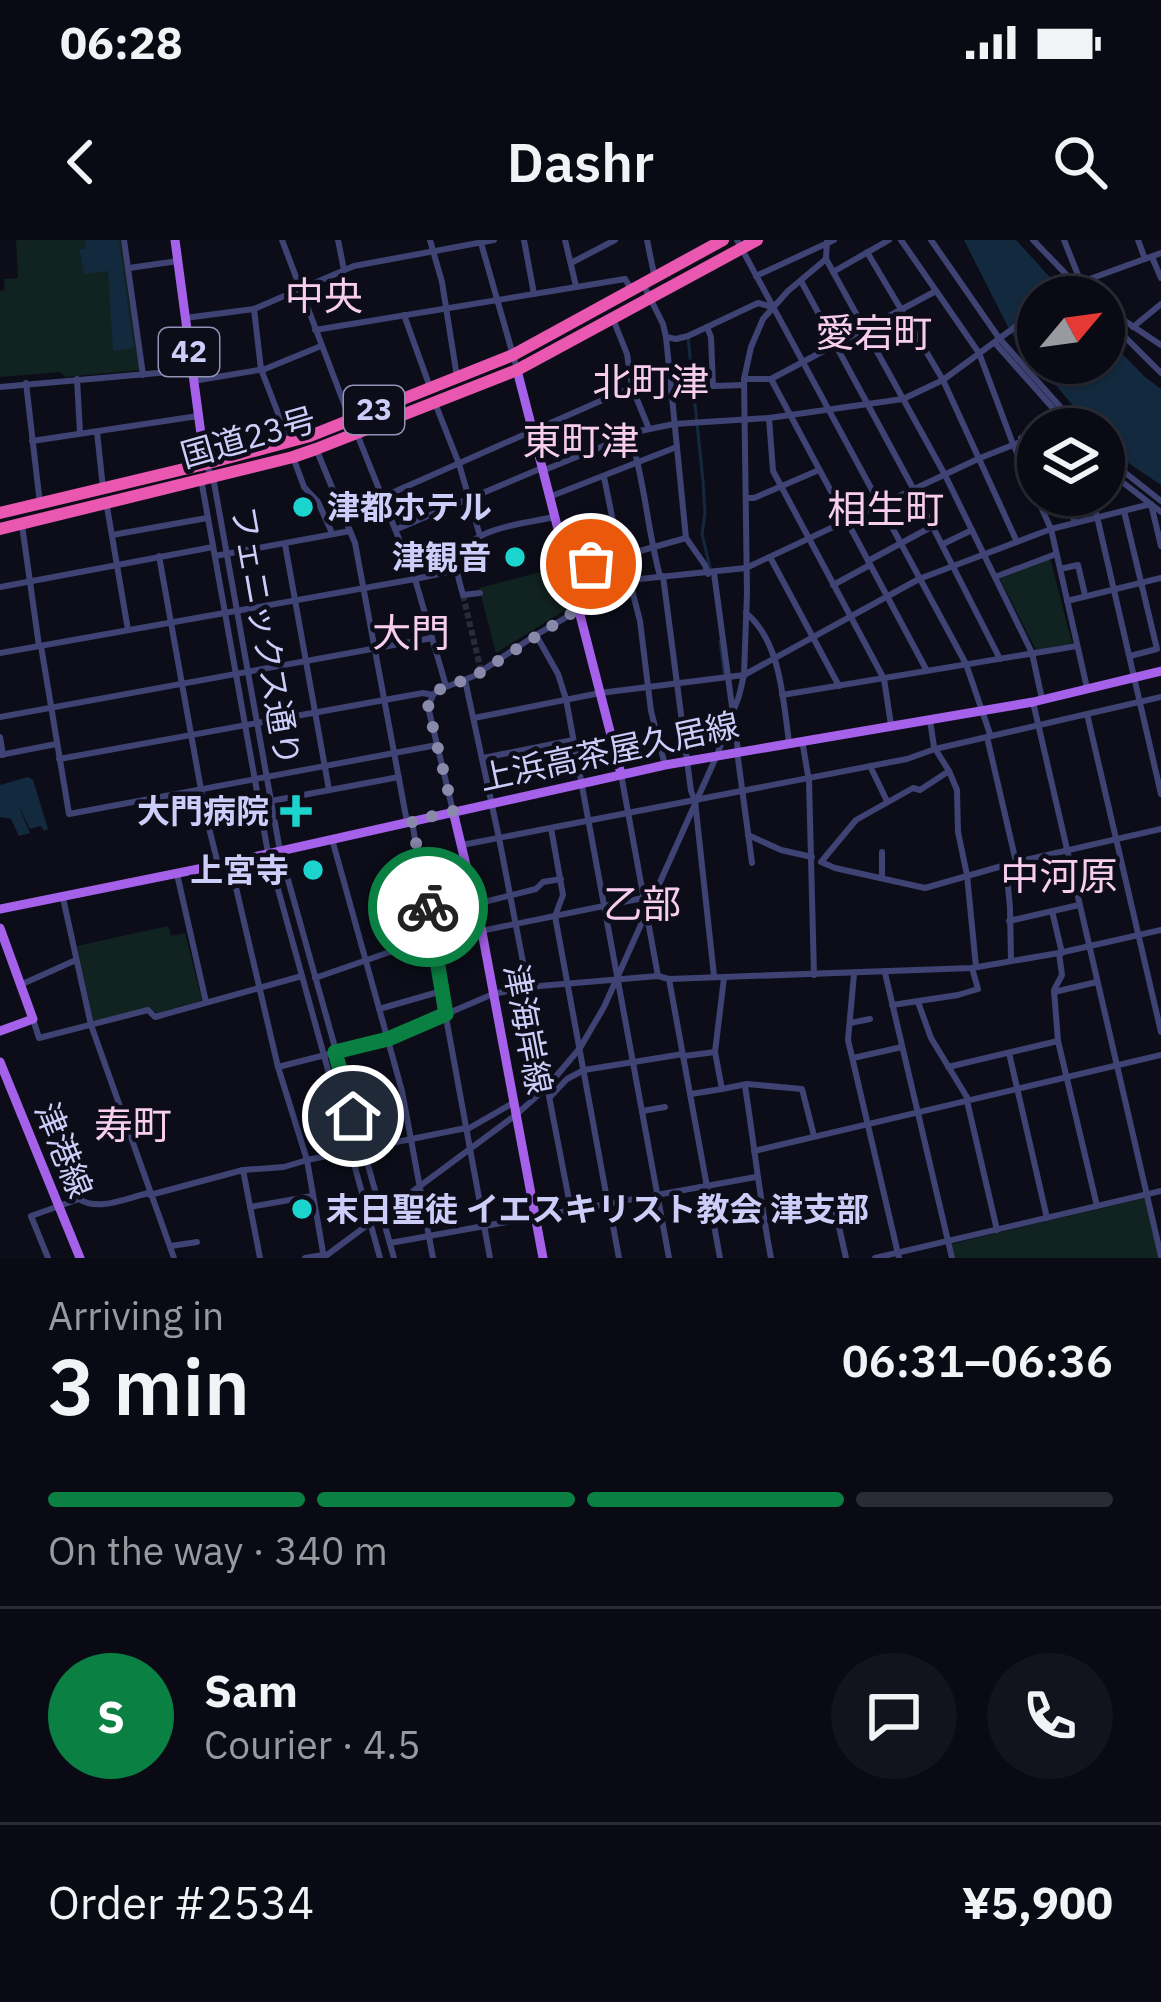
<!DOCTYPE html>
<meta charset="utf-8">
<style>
:root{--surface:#0a0a14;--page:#13131d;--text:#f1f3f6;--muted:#999aa0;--line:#2a2b34;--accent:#0b8043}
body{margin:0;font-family:"IBM Plex Sans","Noto Sans JP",sans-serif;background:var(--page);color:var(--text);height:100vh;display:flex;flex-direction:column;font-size:45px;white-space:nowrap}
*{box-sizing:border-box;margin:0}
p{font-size:39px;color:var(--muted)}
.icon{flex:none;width:66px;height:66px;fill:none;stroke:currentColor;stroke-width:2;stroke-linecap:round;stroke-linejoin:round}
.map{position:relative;height:1018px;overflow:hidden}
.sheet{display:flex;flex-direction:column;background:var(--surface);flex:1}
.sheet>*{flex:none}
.needle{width:78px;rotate:61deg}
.controls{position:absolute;left:1017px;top:36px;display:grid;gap:24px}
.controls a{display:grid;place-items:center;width:108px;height:108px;border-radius:50%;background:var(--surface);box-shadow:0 3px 9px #0004,0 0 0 3px var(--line);font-size:60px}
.pin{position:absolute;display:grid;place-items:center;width:102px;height:102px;color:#fff;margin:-51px;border:6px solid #fff;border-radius:50%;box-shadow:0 3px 12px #0007}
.courier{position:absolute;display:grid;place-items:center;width:120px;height:120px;margin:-60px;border:9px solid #0b8043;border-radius:50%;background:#fff;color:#222;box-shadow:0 3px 15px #0007}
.head em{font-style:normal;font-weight:600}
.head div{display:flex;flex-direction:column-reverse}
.head{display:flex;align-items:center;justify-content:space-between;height:204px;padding:0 48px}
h1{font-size:78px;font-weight:600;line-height:90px}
.bar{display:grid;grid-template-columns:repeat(4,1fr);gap:18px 12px;align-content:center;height:144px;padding:0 48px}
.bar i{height:15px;border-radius:9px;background:var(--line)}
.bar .on{background:var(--accent)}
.bar p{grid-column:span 4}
.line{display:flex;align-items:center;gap:30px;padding:0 48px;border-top:3px solid var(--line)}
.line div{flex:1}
.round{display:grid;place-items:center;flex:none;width:126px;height:126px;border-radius:63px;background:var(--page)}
.status{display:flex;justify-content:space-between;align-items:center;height:84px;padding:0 60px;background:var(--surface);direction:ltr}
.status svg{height:33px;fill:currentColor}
header{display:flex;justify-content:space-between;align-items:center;height:156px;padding:0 48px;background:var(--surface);font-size:54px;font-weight:600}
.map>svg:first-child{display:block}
.green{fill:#112320}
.water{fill:#13293d}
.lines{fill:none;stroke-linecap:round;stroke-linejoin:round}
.stream{stroke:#13293d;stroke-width:3}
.minor-tunnel{stroke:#2a2a3b;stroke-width:6;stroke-dasharray:6 3;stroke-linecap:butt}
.minor{stroke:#3e4373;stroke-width:6}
.major{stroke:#a561ea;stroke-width:9}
.highway{stroke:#e957b0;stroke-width:12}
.done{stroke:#898aaa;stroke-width:12;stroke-dasharray:0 21.6}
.route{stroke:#0b8043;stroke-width:15}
.poi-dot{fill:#1cd4ce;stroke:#0d0d1a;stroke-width:4.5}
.labels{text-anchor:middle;stroke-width:9;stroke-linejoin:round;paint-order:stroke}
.shield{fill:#0d0d1a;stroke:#9393b5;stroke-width:3}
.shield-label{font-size:30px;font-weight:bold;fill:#cccdf8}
.street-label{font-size:33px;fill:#cccdf8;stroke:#0d0d1a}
.poi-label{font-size:33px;font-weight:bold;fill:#cccdf8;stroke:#0d0d1a;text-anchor:end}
.quarter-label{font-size:39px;fill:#f8ceef;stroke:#0d0d1a}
</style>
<div class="status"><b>06:28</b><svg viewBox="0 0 49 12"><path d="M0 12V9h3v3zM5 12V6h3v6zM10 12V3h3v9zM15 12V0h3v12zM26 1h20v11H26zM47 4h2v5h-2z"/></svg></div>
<header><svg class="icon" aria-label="back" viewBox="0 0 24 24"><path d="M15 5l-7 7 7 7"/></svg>Dashr<svg class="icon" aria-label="search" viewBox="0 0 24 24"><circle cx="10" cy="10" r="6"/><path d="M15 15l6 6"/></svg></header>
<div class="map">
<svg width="1161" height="1018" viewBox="0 0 1161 1018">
<rect width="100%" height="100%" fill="#0d0d1a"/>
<g class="green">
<polygon points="16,0 121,0 140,130 65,137 60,132 0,137 0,51 5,50 4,39 18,38"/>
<polygon points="1050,318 1072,403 1036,410 1000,339"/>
<polygon points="556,328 565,370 496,413 479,348"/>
<polygon points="168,686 171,696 185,693 202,760 157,773 150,768 96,781 93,780 77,706"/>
<polygon points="1145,958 1159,1018 954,1018 951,1004"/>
</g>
<g class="water">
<polygon points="85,0 119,0 134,108 113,111 108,31 84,34 79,9 85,9"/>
<polygon points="964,0 1016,0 1068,57 1038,57 1038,123 1104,123 1104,95 1145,137 1161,149 1161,245 1127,222 1104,203 1104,189 1093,189 1011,93"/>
<polygon points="28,537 33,540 48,589 44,591 41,586 30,589 17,562 30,593 19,596 11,579 0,577 0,545"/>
</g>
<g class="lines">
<g class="stream">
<polyline points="688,97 703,241 705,273 702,294 711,332"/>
<polyline points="720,401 724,433"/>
</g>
<polyline class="minor-tunnel" points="463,355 481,431"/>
<g class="minor">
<polyline points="124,0 143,135"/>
<polyline points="282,0 351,182"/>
<polyline points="338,0 344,30"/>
<polyline points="430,0 442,42 457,137"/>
<polyline points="524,0 534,54"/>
<polyline points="565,0 576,46"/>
<polyline points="647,0 654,34"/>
<polyline points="737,0 966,424 990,494 987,497 1016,622"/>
<polyline points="901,0 979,113 1013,204 1051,289 1087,448"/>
<polyline points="931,0 999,98 1080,189"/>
<polyline points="1033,0 1088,57"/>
<polyline points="1064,0 1080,40"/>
<polyline points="1138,0 1145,19"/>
<polyline points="481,3 517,129"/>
<polyline points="867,12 943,140 1017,302"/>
<polyline points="1152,17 1161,38"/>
<polyline points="826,19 945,235 1032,413 1042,459"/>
<polyline points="571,23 615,0"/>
<polyline points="129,28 178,21"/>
<polyline points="833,32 889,0"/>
<polyline points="756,36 834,0"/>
<polyline points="801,41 914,250 1000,419"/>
<polyline points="643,44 663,84 666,97 686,298 705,325 708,334"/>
<polyline points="1056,57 1076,44 1161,13"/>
<polyline points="254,69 261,129 289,202"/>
<polyline points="404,75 431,150"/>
<polyline points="1104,76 1161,133"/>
<polyline points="185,78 254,69 354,26 494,0"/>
<polyline points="613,79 627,114 632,147 649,189"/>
<polyline points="1110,82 1122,79 1161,105"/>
<polyline points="1133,87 1161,64"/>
<polyline points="315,90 625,39 632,50"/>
<polyline points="666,97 676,99 688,96 758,63 772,67"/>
<polyline points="995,103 1059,175 1059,178 1021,198"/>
<polyline points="77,139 80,193"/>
<polyline points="744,139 771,139 936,51"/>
<polyline points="771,139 927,431"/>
<polyline points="193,141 265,129 321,106"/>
<polyline points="26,143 40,264"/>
<polyline points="713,146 744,145"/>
<polyline points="0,147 192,130"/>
<polyline points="670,150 713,146 711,97 707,87"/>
<polyline points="435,163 459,224 480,296"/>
<polyline points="769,178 773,231 884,439 891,485"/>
<polyline points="1051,189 1070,177"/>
<polyline points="97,192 103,248"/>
<path d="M630,195C645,241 647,289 660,336"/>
<polyline points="32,201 198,176"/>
<polyline points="317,211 350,291"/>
<polyline points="1104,216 1161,261"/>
<polyline points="293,217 304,247 318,262 332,293"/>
<polyline points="1108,220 1121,241 1161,272"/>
<polyline points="205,224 213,237 280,611 394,1018"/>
<polyline points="542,231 640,191 674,184 769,178 903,159 943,140 1038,70"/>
<polyline points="604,237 620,316"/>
<polyline points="201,239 268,613 380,1018"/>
<polyline points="1064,255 1075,283"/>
<polyline points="1092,255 1161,554"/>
<polyline points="549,257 674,208"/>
<polyline points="746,258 754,258 819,230"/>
<polyline points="106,261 128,390"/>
<polyline points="1124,271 1157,409 1130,416"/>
<polyline points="344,274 632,147"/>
<polyline points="22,285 39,406"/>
<polyline points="397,289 542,228"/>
<polyline points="112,295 207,278"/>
<polyline points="285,304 329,550"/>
<polyline points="943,304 972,290"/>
<polyline points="623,315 640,381 651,471 665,525"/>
<polyline points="159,316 205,572 218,624"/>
<polyline points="215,316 350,291 355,303 407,582"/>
<polyline points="770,317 839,446"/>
<polyline points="868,321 933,286"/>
<polyline points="1060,329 1078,325 1085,355"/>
<polyline points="569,331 686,298"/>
<polyline points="714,333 738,511"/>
<polyline points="663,336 691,551 695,561 714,736"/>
<polyline points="995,337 1056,314"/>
<polyline points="833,345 870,325"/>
<polyline points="0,347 213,307"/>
<path d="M480,353L463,355C461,347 457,336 457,327C461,287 524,284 554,277"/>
<polyline points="1067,361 1161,338"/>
<path d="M746,373C781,402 783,460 789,502"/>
<polyline points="536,395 558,434 566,459 669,1018"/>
<polyline points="41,406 69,574 437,505"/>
<polyline points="0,413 415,339 357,194"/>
<polyline points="465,440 499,598 571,970"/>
<polyline points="446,446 415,339 457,330"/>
<polyline points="782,455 1077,406"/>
<polyline points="1033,462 1161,1016"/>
<polyline points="1087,474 1161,792"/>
<polyline points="0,477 432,398"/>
<polyline points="474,478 600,453 744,435 919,339 1051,289 1151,264 1161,306"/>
<polyline points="930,480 934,507 949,531"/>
<polyline points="0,497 3,515"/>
<polyline points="802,500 809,541 814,735"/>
<polyline points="737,511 752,623"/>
<polyline points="0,515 56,504"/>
<polyline points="483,518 573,500"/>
<polyline points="59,519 423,453 433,455"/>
<polyline points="870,526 887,561"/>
<polyline points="621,534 658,736"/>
<polyline points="271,561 399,537"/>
<polyline points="453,571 428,467 433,455 438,450 474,436 536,395 630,340 746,328 980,218 1038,195"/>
<polyline points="412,581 432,701 490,1018"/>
<polyline points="551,588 563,655 555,676 608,964"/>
<polyline points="748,595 781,610 812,617"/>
<polyline points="332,599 402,851 433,1018"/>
<polyline points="462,605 907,519 935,509 1161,457"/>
<polyline points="882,612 882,638"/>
<polyline points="230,622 278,827 307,920 324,1018"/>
<polyline points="1006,625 1010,668 1011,721"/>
<polyline points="177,634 206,762"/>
<polyline points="63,658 91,785 174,1018"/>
<polyline points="476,664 536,649 543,642 561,639"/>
<polyline points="1052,671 1062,713"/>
<polyline points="1009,681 1079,665"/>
<polyline points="1059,713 1062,735 1054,750 1058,801 1097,966"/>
<polyline points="976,727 967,635 958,592 957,550 949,531 920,550 913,548 856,580 821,622 835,628 925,648 1016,622 1161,589"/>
<polyline points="885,733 952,1018"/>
<polyline points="854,734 848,800 899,1018"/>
<polyline points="315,738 407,706 643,658"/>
<polyline points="724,738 715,812 722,849 747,844 802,849 814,896"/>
<polyline points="669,739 720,1018"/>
<polyline points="20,745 76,720"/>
<polyline points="1054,752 1097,742"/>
<polyline points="918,762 931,798 968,859"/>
<polyline points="892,765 958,755 978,749 972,728"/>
<polyline points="379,769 442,751"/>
<polyline points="33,779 39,798 148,770 155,777 302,736"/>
<polyline points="850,783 870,779"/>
<polyline points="1009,813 1047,978"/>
<polyline points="684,816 715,812"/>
<polyline points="853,818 902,807"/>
<polyline points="278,827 388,799 493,754 528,747 658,736 669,739 972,728 1059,713 1161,690"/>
<polyline points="948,827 1058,801"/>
<path d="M745,846C754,903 760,961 771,1018"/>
<polyline points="691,854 722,849"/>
<polyline points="550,857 567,839 584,830 683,814"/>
<polyline points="967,861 997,990"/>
<polyline points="642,871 665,867"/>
<polyline points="466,890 513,863"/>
<polyline points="754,911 1161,815"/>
<polyline points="243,930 260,1018"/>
<polyline points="150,955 243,930 284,927 307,920 466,888"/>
<polyline points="609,964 619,1018"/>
<polyline points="250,967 312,956"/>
<polyline points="835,969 846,1018"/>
<polyline points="390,1003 756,937"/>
<polyline points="171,1006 197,1002"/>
<path d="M48,1018L31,976L79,959C99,972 126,958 149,953"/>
<polyline points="305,1018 323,1015"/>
<polyline points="323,1018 517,874 547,847 580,808 604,767 717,515 739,456 744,435 747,353 744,139 751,107 763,79 788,51 826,19 827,0"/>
<polyline points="875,1018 1161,951"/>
</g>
<g class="major">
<polyline points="175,0 205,224"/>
<polyline points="517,130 621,534"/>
<polyline points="453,571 482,692 543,1018"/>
<polyline points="0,669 218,625 665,525 1033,462 1161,431"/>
<polyline points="0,688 33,779 0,791"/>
<polyline points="0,822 80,1018"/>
</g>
<g class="highway">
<polyline points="0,273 205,224 310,196 513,115 723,0"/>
<polyline points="0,289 293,217 316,209 517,130 757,0"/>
</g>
</g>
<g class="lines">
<polyline class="done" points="428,667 412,581 453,571 428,467 433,454 438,450 475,436 578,369 569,331 591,324"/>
<polyline class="route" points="353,876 335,812 388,799 446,774 428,667"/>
</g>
<g class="poi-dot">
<circle cx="303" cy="267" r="12"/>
<circle cx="515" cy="317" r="12"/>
<path d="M290 553h12v12h12v12h-12v12h-12v-12h-12v-12h12z"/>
<circle cx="313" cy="630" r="12"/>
<circle cx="302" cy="969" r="12"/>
</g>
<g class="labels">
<g class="shield">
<rect x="159" y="88" width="60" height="48" rx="9"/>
<rect x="344" y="146" width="60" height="48" rx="9"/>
</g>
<g class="shield-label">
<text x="189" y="122">42</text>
<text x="374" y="180">23</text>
</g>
<g class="street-label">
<text transform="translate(248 197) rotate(-16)" y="12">国道23号</text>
<text transform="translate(266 396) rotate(80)" y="12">フェニックス通り</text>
<text transform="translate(609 511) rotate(-12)" y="12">上浜高茶屋久居線</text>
<text transform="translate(528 789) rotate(79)" y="12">津海岸線</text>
<text transform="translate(64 910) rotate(68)" y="12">津港線</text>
</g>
<g class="poi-label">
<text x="327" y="279" text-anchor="start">津都ホテル</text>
<text x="491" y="329">津観音</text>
<text x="269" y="583">大門病院</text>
<text x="289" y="642">上宮寺</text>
<text x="326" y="981" text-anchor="start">末日聖徒 イエスキリスト教会 津支部</text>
</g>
<g class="quarter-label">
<text x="324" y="70">中央</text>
<text x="874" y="107">愛宕町</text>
<text x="651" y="156">北町津</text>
<text x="581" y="215">東町津</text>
<text x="886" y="283">相生町</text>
<text x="411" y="407">大門</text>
<text x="1059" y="650">中河原</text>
<text x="642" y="678">乙部</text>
<text x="133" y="899">寿町</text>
</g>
</g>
</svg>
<div class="controls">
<a><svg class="needle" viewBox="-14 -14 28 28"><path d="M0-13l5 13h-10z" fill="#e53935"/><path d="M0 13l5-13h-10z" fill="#999aa0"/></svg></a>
<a><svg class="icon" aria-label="layers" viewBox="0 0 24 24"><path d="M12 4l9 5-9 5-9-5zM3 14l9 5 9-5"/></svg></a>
</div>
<div class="pin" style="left:591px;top:324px;background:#ea580c"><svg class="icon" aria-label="bag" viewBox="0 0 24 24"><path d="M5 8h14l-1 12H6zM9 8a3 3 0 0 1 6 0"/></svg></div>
<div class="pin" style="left:353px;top:876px;background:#1f2937"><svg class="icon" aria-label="home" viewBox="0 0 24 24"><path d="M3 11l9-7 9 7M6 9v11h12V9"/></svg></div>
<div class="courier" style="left:428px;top:667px"><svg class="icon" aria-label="bike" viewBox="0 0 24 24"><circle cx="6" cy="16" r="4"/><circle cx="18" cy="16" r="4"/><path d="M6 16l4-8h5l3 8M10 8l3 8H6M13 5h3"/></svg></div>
</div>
<section class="sheet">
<div class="head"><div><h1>3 min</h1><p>Arriving in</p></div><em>06:31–06:36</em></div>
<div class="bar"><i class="on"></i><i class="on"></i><i class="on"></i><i></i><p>On the way · 340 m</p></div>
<div class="line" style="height:216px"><b class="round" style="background:var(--accent);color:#fff">S</b><div><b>Sam</b><p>Courier · 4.5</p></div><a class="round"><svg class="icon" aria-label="chat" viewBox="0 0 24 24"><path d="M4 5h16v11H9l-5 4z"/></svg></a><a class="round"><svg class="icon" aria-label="phone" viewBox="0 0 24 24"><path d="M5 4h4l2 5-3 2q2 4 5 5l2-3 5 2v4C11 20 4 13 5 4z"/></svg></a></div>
<div class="line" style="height:156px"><div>Order #2534</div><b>¥5,900</b></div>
</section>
